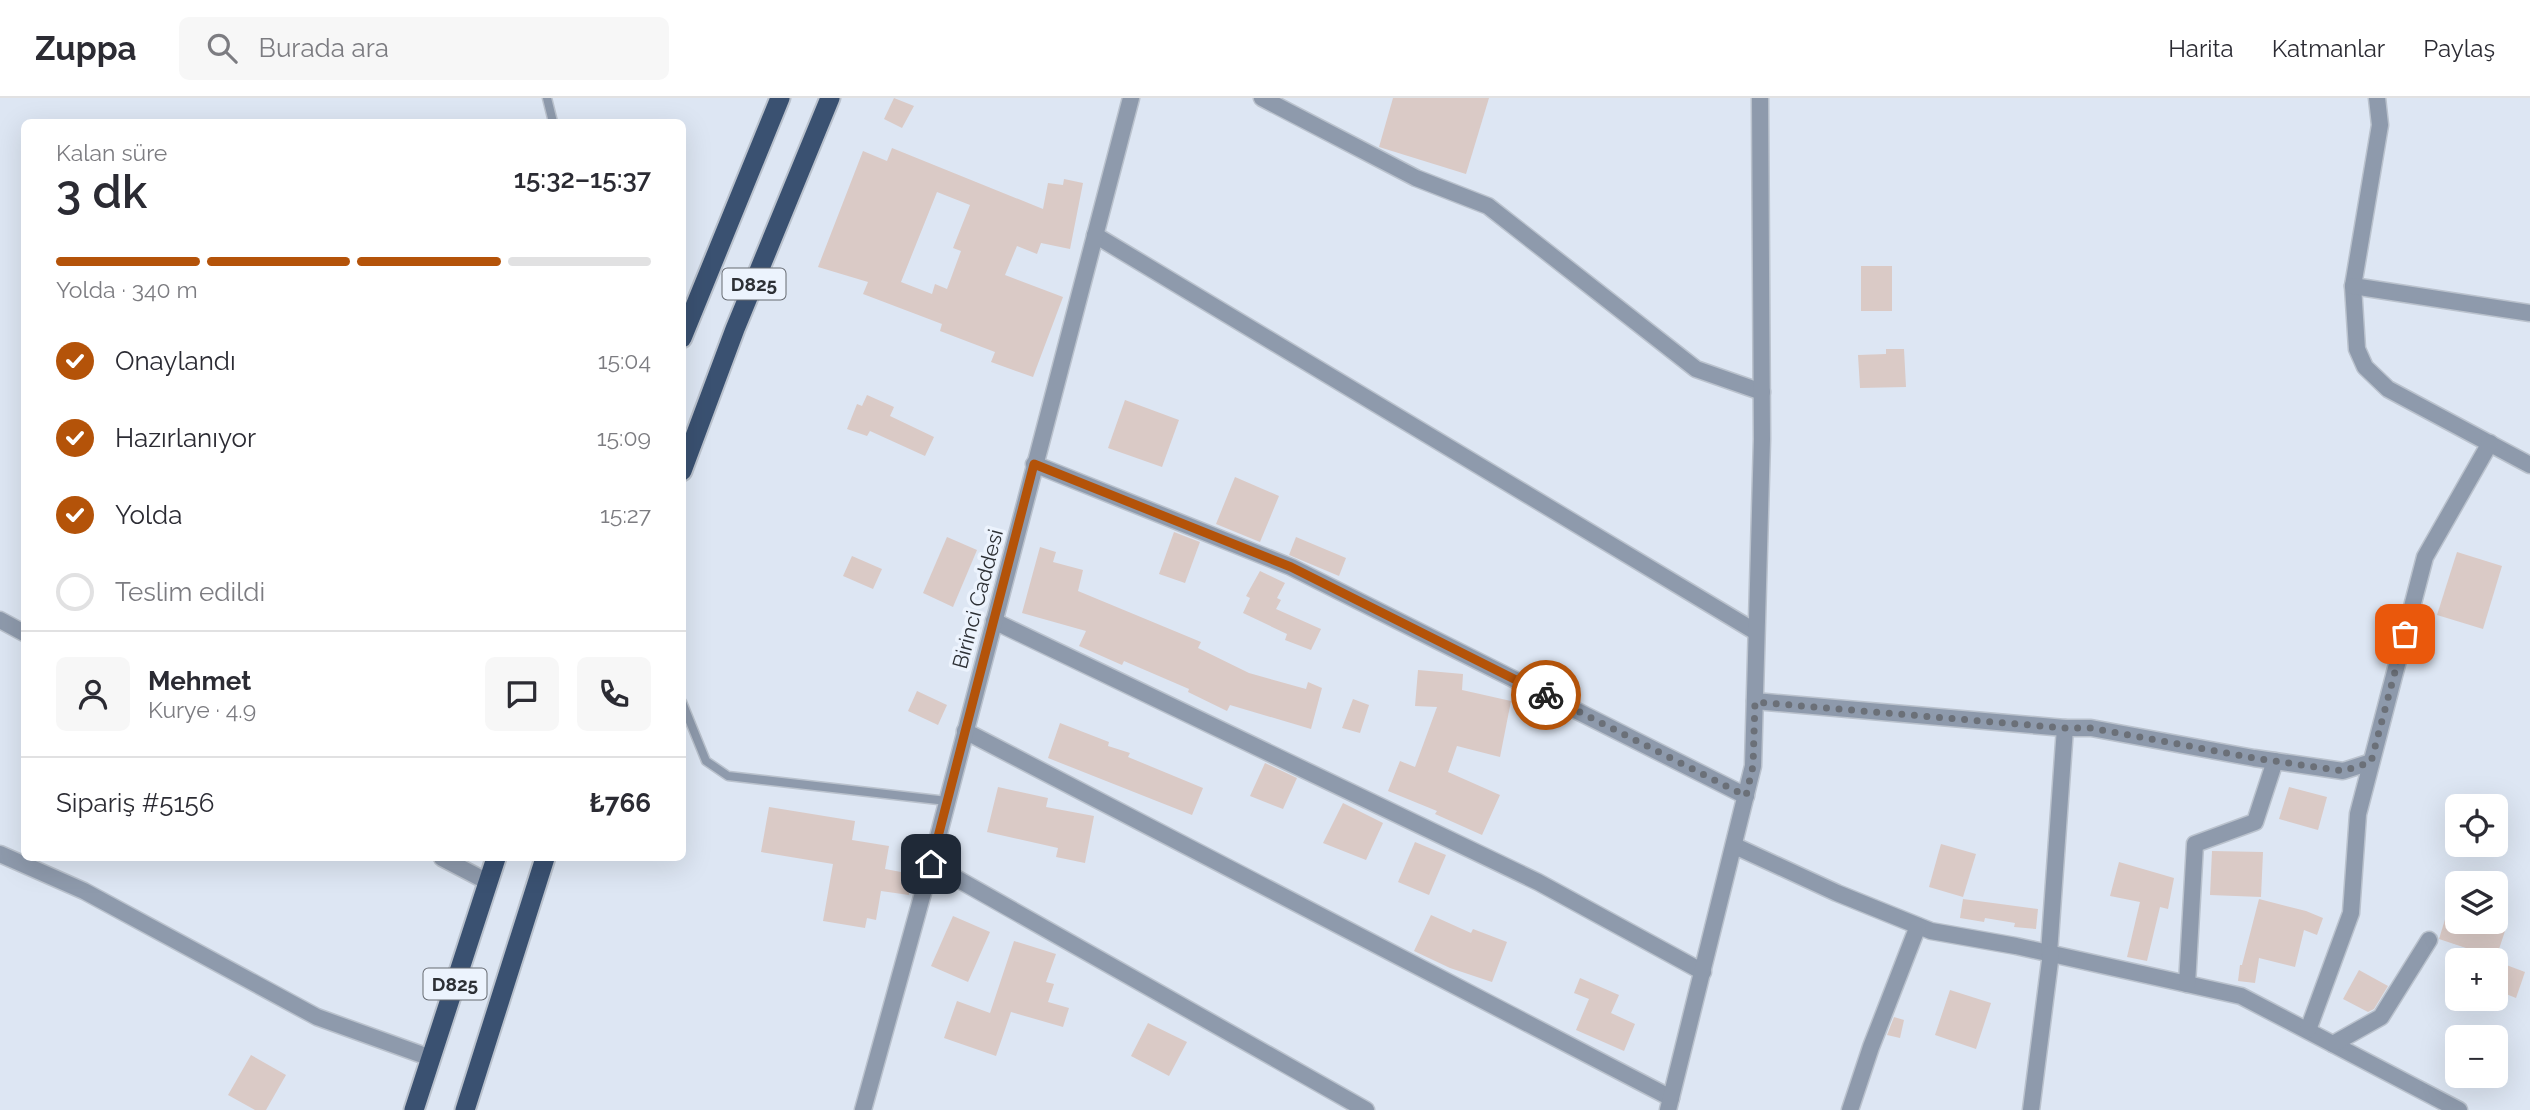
<!DOCTYPE html>
<html lang="tr">
<meta charset="utf-8">
<style>
:root{--surface:#fff;--page:#f7f7f7;--text:#2b2b33;--muted:#7c7c81;--line:#e1e1e2;--accent:#b45309}
body{margin:0;font-family:Raleway,sans-serif;background:var(--page);color:var(--text);height:100vh;display:flex;flex-direction:column;font-size:26px;white-space:nowrap}
*{box-sizing:border-box;margin:0}
p{font-size:23px;color:var(--muted)}
.icon{flex:none;width:38px;height:38px;fill:none;stroke:currentColor;stroke-width:2;stroke-linecap:round;stroke-linejoin:round}
.map{position:relative;flex:1;overflow:hidden}
.side{position:absolute;left:21px;top:21px;width:665px;height:742px;display:flex;flex-direction:column;background:var(--surface);border-radius:10px;box-shadow:0 7px 28px #0002}
.side>*{flex:none}
.controls{position:absolute;left:2445px;top:696px;display:grid;gap:14px}
.controls a{display:grid;place-items:center;width:63px;height:63px;border-radius:10px;background:var(--surface);box-shadow:0 7px 28px #0002;font-size:35px}
.pin{position:absolute;display:grid;place-items:center;width:60px;height:60px;color:#fff;margin:-30px;border-radius:14px;box-shadow:0 4px 10px #0006}
.courier{position:absolute;display:grid;place-items:center;width:70px;height:70px;margin:-35px;border:5px solid #b45309;border-radius:50%;background:#fff;color:#222;box-shadow:0 2px 9px #0007}
.headline em{font-style:normal;font-weight:600}
.headline div{display:flex;flex-direction:column-reverse}
.headline{display:flex;align-items:center;justify-content:space-between;height:119px;padding:0 35px}
h1{font-size:46px;font-weight:600;line-height:52px}
.bar{display:grid;grid-template-columns:repeat(4,1fr);gap:10px 7px;align-content:center;height:84px;padding:0 35px}
.bar i{height:9px;border-radius:5px;background:var(--line)}
.bar .on{background:var(--accent)}
.bar p{grid-column:span 4}
.line{display:flex;align-items:center;gap:18px;padding:0 35px;border-top:2px solid var(--line)}
.line div{flex:1}
.round{display:grid;place-items:center;flex:none;width:74px;height:74px;border-radius:10px;background:var(--page)}
ol{padding:0 35px;list-style:none}
li{display:flex;align-items:center;gap:21px;height:77px}
li p{margin-inline-start:auto}
li .icon{padding:7px;border-radius:50%;background:var(--accent);color:#fff;stroke-width:4}
li:last-child{color:var(--muted)}
li i{width:38px;height:38px;border:4px solid var(--line);border-radius:50%}
header{display:flex;align-items:center;gap:42px;box-sizing:border-box;height:98px;padding:0 35px;background:var(--surface);border-bottom:2px solid var(--line)}
header strong{font-size:33px}
nav{display:flex;gap:38px;margin-inline-start:auto;font-size:24px}
.search{width:490px;height:63px;background:var(--page);display:flex;align-items:center;gap:18px;box-sizing:border-box;padding:0 24px;border-radius:10px;color:var(--muted);font-size:26px}
.map>svg:first-child{display:block}
.building{fill:#dacac6;fill-rule:evenodd}
.lines{fill:none;stroke-linecap:round;stroke-linejoin:round}
.service-casing{stroke:#bac2cd;stroke-width:11}
.minor-casing{stroke:#bac2cd;stroke-width:19}
.trunk-casing{stroke:#bac2cd;stroke-width:23}
.service{stroke:#8e9aac;stroke-width:8}
.minor{stroke:#8e9aac;stroke-width:16}
.trunk{stroke:#3a5171;stroke-width:19}
.done{stroke:#6b7078;stroke-width:7;stroke-dasharray:0 12.6}
.route{stroke:#b45309;stroke-width:9}
.labels{text-anchor:middle;stroke-width:7;stroke-linejoin:round;paint-order:stroke}
.shield{fill:#ecf3fd;stroke:#666a71;stroke-width:2}
.shield-label{font-size:19px;font-weight:bold;fill:#2d3035}
.street-label{font-size:21px;fill:#2d3035;stroke:#ecf3fd}
</style>
<header>
<strong>Zuppa</strong>
<div class="search"><svg class="icon" aria-label="search" viewBox="0 0 24 24"><circle cx="10" cy="10" r="6"/><path d="M15 15l6 6"/></svg>Burada ara</div>
<nav><a>Harita</a><a>Katmanlar</a><a>Paylaş</a></nav>
</header>
<div class="map">
<svg width="2530" height="1012" viewBox="0 0 2530 1012">
<rect width="100%" height="100%" fill="#dde6f3"/>
<g class="building">
<polygon points="894,0 914,8 902,30 884,21"/>
<polygon points="1393,0 1489,0 1466,76 1379,49"/>
<path d="M892,50L1043,111L1048,85L1063,87L1064,81L1083,85L1070,151L1041,145L1037,156L1017,148L1005,177L1063,199L1033,279L991,264L995,254L940,233L942,226L863,196L868,184L818,169L863,53L887,63ZM937,94L970,107L953,150L961,153L947,191L935,186L932,196L901,184Z"/>
<rect x="1861" y="168" width="31" height="45"/>
<polygon points="1886,251 1904,251 1906,289 1860,290 1858,257 1886,256"/>
<polygon points="867,297 894,309 890,318 934,339 925,358 870,333 867,338 847,331 857,306 862,308"/>
<polygon points="1125,302 1179,322 1162,369 1108,350"/>
<polygon points="1235,379 1279,398 1260,444 1216,426"/>
<polygon points="1174,434 1200,444 1185,485 1159,476"/>
<polygon points="947,439 977,452 953,509 923,495"/>
<polygon points="1296,439 1346,460 1339,478 1289,457"/>
<polygon points="1040,449 1056,454 1053,464 1083,472 1078,493 1201,544 1198,550 1249,575 1306,591 1308,584 1322,590 1311,631 1230,607 1227,613 1188,594 1189,591 1124,563 1122,567 1079,548 1086,533 1022,515"/>
<polygon points="2457,454 2502,468 2483,531 2437,517"/>
<polygon points="852,458 882,471 873,491 843,478"/>
<polygon points="1260,473 1285,485 1277,500 1281,502 1276,511 1321,531 1311,552 1285,542 1287,536 1243,515 1250,500 1246,498"/>
<polygon points="1418,572 1463,576 1462,592 1511,603 1500,659 1457,648 1448,674 1500,697 1482,737 1435,716 1437,713 1388,693 1400,663 1415,669 1437,609 1415,608"/>
<polygon points="917,593 947,607 938,627 908,613"/>
<polygon points="1353,601 1369,607 1360,635 1342,630"/>
<polygon points="1060,625 1109,644 1108,648 1130,655 1128,659 1203,690 1192,717 1048,660"/>
<polygon points="1265,665 1297,680 1283,711 1250,698"/>
<polygon points="998,689 1048,700 1046,709 1094,718 1085,765 1056,759 1058,750 987,734"/>
<polygon points="2289,689 2327,699 2318,732 2279,721"/>
<polygon points="1343,705 1383,725 1366,762 1323,745"/>
<polygon points="769,709 855,723 852,742 889,748 885,771 912,776 909,797 881,793 876,822 867,820 865,830 823,823 833,766 761,754"/>
<polygon points="1415,744 1446,757 1429,797 1398,784"/>
<polygon points="1941,746 1976,756 1963,799 1929,789"/>
<polygon points="2212,753 2263,754 2261,799 2210,797"/>
<polygon points="2119,764 2174,780 2168,811 2160,809 2147,863 2127,859 2140,804 2110,798"/>
<polygon points="2454,792 2457,793 2457,824 2508,824 2496,860 2439,841"/>
<polygon points="1963,801 2038,811 2036,831 2014,829 2015,825 1985,820 1984,824 1960,820"/>
<polygon points="2259,801 2306,813 2323,820 2317,837 2304,832 2295,869 2259,860 2255,885 2238,883 2240,867 2242,867"/>
<polygon points="1431,817 1471,835 1473,831 1507,844 1492,884 1450,870 1414,853"/>
<polygon points="953,818 990,834 968,884 931,868"/>
<polygon points="1014,843 1056,856 1046,884 1054,886 1048,904 1069,910 1063,929 1011,914 996,958 944,940 957,903 990,915"/>
<polygon points="2501,865 2525,874 2516,900 2496,892 2496,881"/>
<polygon points="2359,872 2388,888 2374,911 2368,914 2343,901"/>
<polygon points="1580,880 1619,897 1611,915 1635,926 1624,953 1576,932 1589,901 1574,895"/>
<polygon points="1950,892 1991,905 1976,951 1935,937"/>
<polygon points="1894,919 1904,922 1900,940 1887,937"/>
<polygon points="1148,925 1187,944 1169,978 1131,958"/>
<polygon points="251,957 286,977 266,1012 255,1012 228,997"/>
</g>
<g class="lines">
<defs>
<g id="service">
<polyline points="547,0 553,24"/>
<polyline points="682,604 706,663 728,678 947,703"/>
</g>
<g id="minor">
<polyline points="1262,0 1416,80 1488,108 1696,271 1762,294"/>
<polyline points="2377,0 2380,27 2353,188 2357,251 2365,269 2388,291 2530,367"/>
<polyline points="1095,137 1756,534"/>
<polyline points="2353,188 2530,215"/>
<polyline points="1034,366 1291,469 1746,698"/>
<polyline points="0,522 24,535"/>
<polyline points="994,523 1538,784 1703,874"/>
<polyline points="1755,603 2065,630"/>
<polyline points="965,633 1671,1000"/>
<polyline points="1735,748 1837,795 1931,833 2016,848 2241,898 2459,1012"/>
<polyline points="0,756 84,793 317,919 431,960"/>
<polyline points="442,760 488,784"/>
<polyline points="931,766 1366,1012"/>
<polyline points="2049,855 2065,630 2091,630 2254,660 2343,673 2371,664"/>
<polyline points="2187,886 2195,746 2255,724 2275,663"/>
<polyline points="2308,932 2351,815 2358,716 2425,459 2490,345"/>
<polyline points="2333,946 2381,919 2429,842"/>
<polyline points="863,1012 931,766 1131,0"/>
<polyline points="1668,1012 1753,668 1762,341 1760,0"/>
<polyline points="1850,1012 1871,949 1918,828"/>
<polyline points="2031,1012 2051,855"/>
</g>
<g id="trunk">
<polyline points="682,240 780,0"/>
<polyline points="682,373 735,231 830,0"/>
<polyline points="414,1012 496,760"/>
<polyline points="465,1012 545,760"/>
</g>
</defs>
<use href="#service" class="service-casing"/>
<use href="#minor" class="minor-casing"/>
<use href="#trunk" class="trunk-casing"/>
<use href="#service" class="service"/>
<use href="#minor" class="minor"/>
<use href="#trunk" class="trunk"/>
</g>
<g class="lines">
<polyline class="done" points="1546,597 1746,698 1753,668 1755,604 2065,630 2091,630 2254,660 2343,673 2371,664 2405,536"/>
<polyline class="route" points="931,766 1034,366 1291,469 1546,597"/>
</g>
<g class="labels">
<g class="shield">
<rect x="722.5" y="170.5" width="63" height="31" rx="5"/>
<rect x="423.5" y="870.5" width="63" height="31" rx="5"/>
</g>
<g class="shield-label">
<text x="754" y="193">D825</text>
<text x="455" y="893">D825</text>
</g>
<g class="street-label">
<text transform="translate(978 501) rotate(-75)" y="7">Birinci Caddesi</text>
</g>
</g>
</svg>
<div class="controls">
<a><svg class="icon" aria-label="locate" viewBox="0 0 24 24"><circle cx="12" cy="12" r="6"/><path d="M12 2v4M12 18v4M2 12h4M18 12h4"/></svg></a>
<a><svg class="icon" aria-label="layers" viewBox="0 0 24 24"><path d="M12 4l9 5-9 5-9-5zM3 14l9 5 9-5"/></svg></a>
<a>+</a>
<a>−</a>
</div>
<div class="pin" style="left:2405px;top:536px;background:#ea580c"><svg class="icon" aria-label="bag" viewBox="0 0 24 24"><path d="M5 8h14l-1 12H6zM9 8a3 3 0 0 1 6 0"/></svg></div>
<div class="pin" style="left:931px;top:766px;background:#1f2937"><svg class="icon" aria-label="home" viewBox="0 0 24 24"><path d="M3 11l9-7 9 7M6 9v11h12V9"/></svg></div>
<div class="courier" style="left:1546px;top:597px"><svg class="icon" aria-label="bike" viewBox="0 0 24 24"><circle cx="6" cy="16" r="4"/><circle cx="18" cy="16" r="4"/><path d="M6 16l4-8h5l3 8M10 8l3 8H6M13 5h3"/></svg></div>
<section class="side">
<div class="headline"><div><h1>3 dk</h1><p>Kalan süre</p></div><em>15:32–15:37</em></div>
<div class="bar"><i class="on"></i><i class="on"></i><i class="on"></i><i></i><p>Yolda · 340 m</p></div>
<ol>
<li><svg class="icon" aria-label="check" viewBox="0 0 24 24"><path d="M5 12l5 5 9-10"/></svg>Onaylandı<p>15:04</p></li>
<li><svg class="icon" aria-label="check" viewBox="0 0 24 24"><path d="M5 12l5 5 9-10"/></svg>Hazırlanıyor<p>15:09</p></li>
<li><svg class="icon" aria-label="check" viewBox="0 0 24 24"><path d="M5 12l5 5 9-10"/></svg>Yolda<p>15:27</p></li>
<li><i></i>Teslim edildi</li>
</ol>
<div class="line" style="height:126px"><a class="round"><svg class="icon" aria-label="person" viewBox="0 0 24 24"><circle cx="12" cy="8" r="4"/><path d="M4 21q1-7 8-7t8 7"/></svg></a><div><b>Mehmet</b><p>Kurye · 4.9</p></div><a class="round"><svg class="icon" aria-label="chat" viewBox="0 0 24 24"><path d="M4 5h16v11H9l-5 4z"/></svg></a><a class="round"><svg class="icon" aria-label="phone" viewBox="0 0 24 24"><path d="M5 4h4l2 5-3 2q2 4 5 5l2-3 5 2v4C11 20 4 13 5 4z"/></svg></a></div>
<div class="line" style="height:91px"><div>Sipariş #5156</div><b>₺766</b></div>
</section>
</div>
